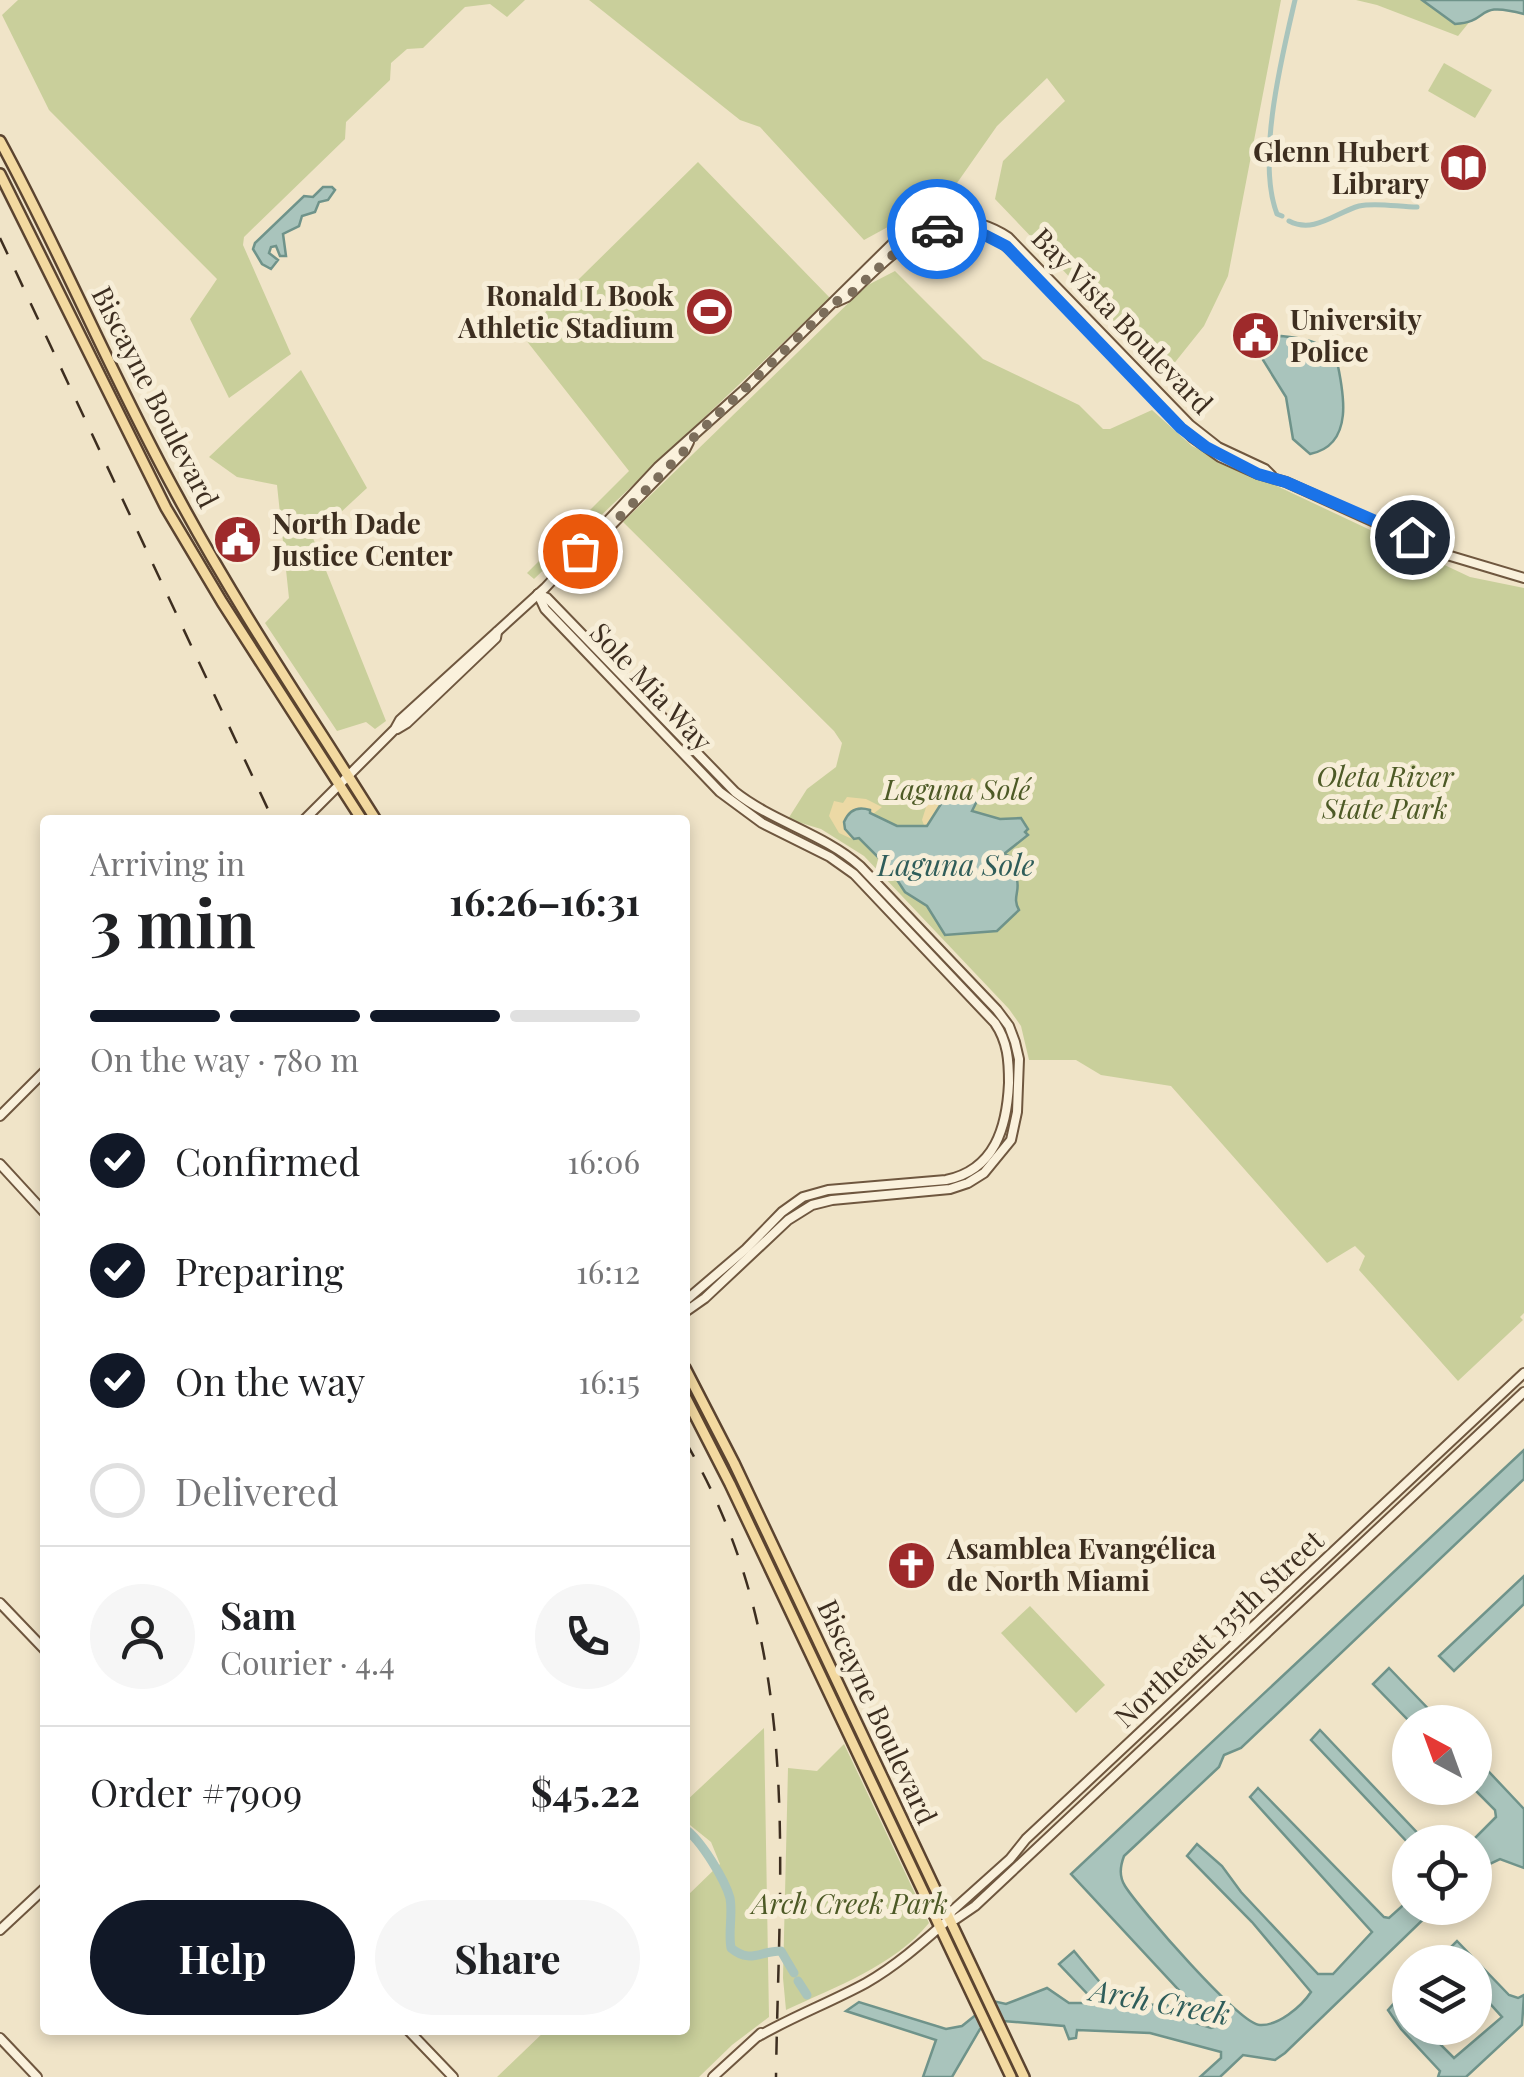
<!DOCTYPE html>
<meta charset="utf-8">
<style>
:root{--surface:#fff;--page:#f6f6f6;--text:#202124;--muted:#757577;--line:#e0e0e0;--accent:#111827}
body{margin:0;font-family:"Playfair Display",serif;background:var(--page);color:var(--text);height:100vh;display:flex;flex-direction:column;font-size:38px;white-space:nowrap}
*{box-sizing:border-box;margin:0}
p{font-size:32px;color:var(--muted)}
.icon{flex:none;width:55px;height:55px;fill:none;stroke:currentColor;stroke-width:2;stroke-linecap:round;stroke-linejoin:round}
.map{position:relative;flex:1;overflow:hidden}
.panel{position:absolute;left:40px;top:815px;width:650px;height:1220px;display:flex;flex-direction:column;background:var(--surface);border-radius:10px;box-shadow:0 5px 15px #0003}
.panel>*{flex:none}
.needle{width:65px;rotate:319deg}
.fabs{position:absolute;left:1392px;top:1705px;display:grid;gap:20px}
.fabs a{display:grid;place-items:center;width:100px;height:100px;border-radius:50%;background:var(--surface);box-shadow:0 5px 15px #0003;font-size:50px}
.pin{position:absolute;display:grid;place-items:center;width:85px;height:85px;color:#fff;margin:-42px;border:5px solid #fff;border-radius:50%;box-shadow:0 2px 10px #0007}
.courier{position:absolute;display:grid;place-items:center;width:100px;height:100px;margin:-50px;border:8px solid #1a73e8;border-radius:50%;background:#fff;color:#222;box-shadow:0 2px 12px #0007}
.overview em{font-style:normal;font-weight:700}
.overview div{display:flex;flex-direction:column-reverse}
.overview{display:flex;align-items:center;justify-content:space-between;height:170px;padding:0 50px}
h1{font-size:65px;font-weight:700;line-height:75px}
.bar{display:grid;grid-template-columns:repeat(4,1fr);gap:15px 10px;align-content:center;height:120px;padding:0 50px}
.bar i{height:12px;border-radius:8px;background:var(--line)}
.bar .active{background:var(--accent)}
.bar p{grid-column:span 4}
.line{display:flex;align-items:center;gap:25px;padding:0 50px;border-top:2px solid var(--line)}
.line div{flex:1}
.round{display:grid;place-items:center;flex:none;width:105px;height:105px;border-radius:52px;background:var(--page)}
ol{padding:0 50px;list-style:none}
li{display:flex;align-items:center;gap:30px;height:110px}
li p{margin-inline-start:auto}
li .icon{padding:10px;border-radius:50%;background:var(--accent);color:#fff;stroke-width:4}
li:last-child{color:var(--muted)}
li i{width:55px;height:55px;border:5px solid var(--line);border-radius:50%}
.button{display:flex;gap:20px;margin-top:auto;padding:20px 50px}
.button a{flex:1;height:115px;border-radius:60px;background:var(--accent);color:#fff;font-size:40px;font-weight:700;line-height:115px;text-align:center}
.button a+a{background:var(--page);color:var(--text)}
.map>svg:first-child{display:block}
.green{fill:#c9cf9b}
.sand{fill:#ecd9a5}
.water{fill:#a9c4bc;stroke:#6f938a;stroke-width:2.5}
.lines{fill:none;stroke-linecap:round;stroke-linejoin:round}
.canal{stroke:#a9c4bc;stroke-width:5}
.river{stroke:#a9c4bc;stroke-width:9}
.secondary-casing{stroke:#6f573f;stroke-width:12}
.primary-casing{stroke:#5b4430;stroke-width:14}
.secondary{stroke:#faf1dc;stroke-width:8}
.primary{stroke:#f3d9a0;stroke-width:9}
.rail{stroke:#3d2e20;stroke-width:2.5;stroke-dasharray:18 18;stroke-linecap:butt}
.done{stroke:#7c6e5b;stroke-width:10;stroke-dasharray:0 18}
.route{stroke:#1a73e8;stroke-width:12}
.labels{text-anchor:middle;stroke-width:10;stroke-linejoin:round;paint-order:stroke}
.poi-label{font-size:28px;font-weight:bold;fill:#3d2e20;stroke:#f7eed8;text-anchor:start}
.street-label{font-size:28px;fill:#3d2e20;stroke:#f7eed8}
.park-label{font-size:28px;font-style:italic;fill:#4d5a26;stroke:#f7eed8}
.water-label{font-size:30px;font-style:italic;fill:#2f5d5a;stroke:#f7eed8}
</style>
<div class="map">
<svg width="1524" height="2077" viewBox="0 0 1524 2077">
<rect width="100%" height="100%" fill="#f0e4c8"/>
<g class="green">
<polygon points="18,0 525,0 507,17 490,4 465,7 423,48 407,49 391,63 390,80 346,122 345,139 244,237 243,245 291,354 229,398 190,319 217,279 49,110 2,15"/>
<polygon points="589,0 1281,0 1228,276 1204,326 1164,376 995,199 1003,161 1065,101 1047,78 997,126 950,193 864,240 760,127 740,120"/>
<polygon points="1356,0 1422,0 1463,24 1471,20 1458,36 1377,5"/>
<polygon points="1444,63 1492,90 1475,118 1428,91"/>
<polygon points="698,162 830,298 534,579 527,573 629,471 522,335"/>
<polygon points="895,271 983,359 1079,405 1103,429 1110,429 1152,410 1192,446 1470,577 1524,588 1524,1313 1520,1317 1523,1320 1458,1381 1359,1270 1365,1256 1355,1246 1327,1263 1171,1086 1101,1075 1076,1060 1029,1060 1021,1026 1009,1009 864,856 821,829 788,819 807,789 836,767 842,743 834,731 623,522 866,286"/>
<polygon points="301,370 367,488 313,538 386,721 375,729 366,722 337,731 265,623 289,598 277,485 237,477 209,457"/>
<polygon points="1030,1606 1105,1685 1076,1713 1001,1633"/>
<polygon points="764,1728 769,2017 732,2045 699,2077 497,2077 546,2030 685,2030 685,1898 720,1864 711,1842 685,1821 685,1802"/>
<path d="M844,1744L929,1923C894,1966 835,1987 786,2010L783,1978L788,1768L817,1771Z"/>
</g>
<g class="sand">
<path d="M972,778L976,780L977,801L975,796L953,792L944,799L929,824L924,825L922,820L927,804L922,798L927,800C941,791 948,774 968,782Z"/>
<polygon points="847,797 866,799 882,807 873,814 854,810 848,815 847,832 852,839 839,833 829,816 834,801 843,803"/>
</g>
<g class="water">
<path d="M1422,0H1524V14C1473,0 1492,22 1455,24Z"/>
<polygon points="323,187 332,187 335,190 328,200 319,202 315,212 302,216 299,226 283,234 286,256 280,256 276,246 271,247 269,253 278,260 271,269 262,264 253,249 255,243 304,196 313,197"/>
<path d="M1281,336C1301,338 1322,341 1336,357C1344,392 1355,445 1310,454L1293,439L1286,397L1263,360C1263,348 1268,338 1281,336Z"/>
<path d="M962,790L975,796L977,801L972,811L1000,819L1021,818L1028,829L1025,832L1028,835L1004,854L1013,858C1010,869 1014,870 1017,880C1020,892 1012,898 1019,910L997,931L945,935L927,906L905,892L890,869L859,838L854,839L845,829L844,822C849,810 858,806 870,810V813L897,826H927L946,796Z"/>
<path d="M1524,1450V1479L1241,1748L1224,1755L1219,1767L1124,1856C1120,1867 1119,1876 1125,1886C1138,1907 1240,2025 1260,2025C1278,2026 1301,2007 1311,1992L1252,1922L1187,1856L1197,1844L1222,1866L1241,1892L1318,1974H1333L1372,1932L1250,1797L1258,1788L1384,1917L1389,1918L1410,1899V1908H1435L1285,2053L1275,2060L1243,2055L1220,2077H1200L1221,2058V2052L1150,2033L1077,2030L1076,2038L1069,2039L1064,2026L1003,2021L980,2029L952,2077H923L936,2040L846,2011L859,2002L946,2029L962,2026L993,2001L1006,2004L1047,1988L1069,2003H1096L1059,1964L1074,1951L1118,2004L1167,2005L1172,2009L1168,2014L1211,2028L1217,2026L1219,2021L1202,2004L1190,2002L1071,1874Z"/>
<polygon points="1524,1576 1524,1604 1454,1671 1439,1656"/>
<polygon points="1389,1668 1441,1722 1410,1722 1373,1684"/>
<polygon points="1320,1730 1426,1842 1410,1845 1311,1740"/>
<polygon points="1475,1757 1524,1809 1524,1868 1500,1859 1475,1871 1475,1842 1471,1842 1496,1817 1495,1810 1473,1788"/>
<polygon points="1457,1941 1509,1995 1518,1998 1524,1995 1522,2025 1466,2077 1438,2077 1440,2071 1401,2029 1388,2010 1396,2001 1410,2013 1410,2028 1424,2028 1454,2058 1502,2017 1475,1987 1475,1962 1452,1962 1446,1952"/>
</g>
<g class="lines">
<g class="canal">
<path d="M1282,216L1277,214C1256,160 1282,56 1295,0"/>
<path d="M1289,221C1314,234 1335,213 1359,206C1376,202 1399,207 1417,207"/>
</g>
<g class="river">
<path d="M685,1829C701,1840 725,1880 730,1898C733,1914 728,1932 731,1948C750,1964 760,1951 781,1951L794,1973"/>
<polyline points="798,1981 807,1995"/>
</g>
<defs>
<g id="secondary">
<path d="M836,302L847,297C895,251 946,193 1012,251L1192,437L1220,457L1258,474L1286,482L1447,555L1524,578"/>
<polyline points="580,551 594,543 685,450 689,442"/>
<path d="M538,594L547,598L735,792C773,822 824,834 860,866L997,1010L1009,1026L1015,1042L1019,1059L1017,1112L1011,1140L984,1173L968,1183L950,1189L832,1200L812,1205L788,1220L705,1298L685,1312"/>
<path d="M538,594L545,609L720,792L762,823L830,857L854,874L995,1023C1008,1042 1009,1061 1009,1083C1007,1127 995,1170 946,1180L828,1190L803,1197L782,1212L746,1249L685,1301"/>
<polyline points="397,729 407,723 496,638 497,632"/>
<path d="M304,820L395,729L400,720L545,588L658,467L745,389L895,241C929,214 973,214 1008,237L1190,425L1218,447L1265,469L1272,476"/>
<polyline points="0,1116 45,1071"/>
<polyline points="0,1164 45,1213"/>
<polyline points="0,1603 45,1650"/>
<polyline points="948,1920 956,1919 975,1906 1524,1392"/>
<polyline points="0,1930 45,1888"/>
<polyline points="408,2030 453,2077"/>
<path d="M759,2036C794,2016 831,2002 866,1983C896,1966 923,1942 948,1920L952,1911L1010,1859L1026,1839L1524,1373"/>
<polyline points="0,2038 37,2077"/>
<polyline points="713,2077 761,2033"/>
</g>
<g id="primary">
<path d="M0,141C63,257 113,379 177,495C237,607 309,713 376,820"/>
<polyline points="0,174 166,508 222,602 362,820"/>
<polyline points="685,1368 734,1463 1024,2077"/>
<polyline points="685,1396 730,1484 1011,2077"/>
</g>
</defs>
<use href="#secondary" class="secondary-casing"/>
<use href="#primary" class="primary-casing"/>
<use href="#secondary" class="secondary"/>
<use href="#primary" class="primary"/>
<g class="rail">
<polyline points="0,238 273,820"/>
<path d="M685,1441C804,1642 779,1854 776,2077"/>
</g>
</g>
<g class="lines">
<polyline class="done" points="580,551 594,543 685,450 689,442 835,302 847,297 908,241 937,229"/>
<polyline class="route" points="937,229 971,228 1006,246 1181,428 1206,447 1258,474 1286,482 1412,537"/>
</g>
<defs>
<symbol id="library-disc" viewBox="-11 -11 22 22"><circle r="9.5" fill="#9e2a2b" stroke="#f7eed8"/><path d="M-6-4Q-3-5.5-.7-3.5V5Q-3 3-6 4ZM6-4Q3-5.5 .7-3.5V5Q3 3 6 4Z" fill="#fff"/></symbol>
<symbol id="stadium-disc" viewBox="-11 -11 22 22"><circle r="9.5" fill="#9e2a2b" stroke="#f7eed8"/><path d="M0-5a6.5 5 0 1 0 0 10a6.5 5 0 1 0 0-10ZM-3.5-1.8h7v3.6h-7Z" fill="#fff"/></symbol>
<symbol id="civic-disc" viewBox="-11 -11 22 22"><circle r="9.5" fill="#9e2a2b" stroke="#f7eed8"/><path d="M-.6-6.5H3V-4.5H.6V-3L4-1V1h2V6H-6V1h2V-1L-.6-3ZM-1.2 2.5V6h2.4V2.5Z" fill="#fff"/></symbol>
<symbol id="church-disc" viewBox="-11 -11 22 22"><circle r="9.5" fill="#9e2a2b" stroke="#f7eed8"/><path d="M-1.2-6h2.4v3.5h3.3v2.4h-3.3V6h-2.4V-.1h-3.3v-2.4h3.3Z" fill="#fff"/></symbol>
</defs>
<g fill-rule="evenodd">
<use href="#library-disc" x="1436" y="140" width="55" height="55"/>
<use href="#stadium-disc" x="682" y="284" width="55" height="55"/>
<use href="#civic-disc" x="1228" y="308" width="55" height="55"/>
<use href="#civic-disc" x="210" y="512" width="55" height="55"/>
<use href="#church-disc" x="884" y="1538" width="55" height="55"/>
</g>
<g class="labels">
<g class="poi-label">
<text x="1429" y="162" text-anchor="end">Glenn Hubert<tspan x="1429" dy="32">Library</tspan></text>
<text x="674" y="306" text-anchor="end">Ronald L Book<tspan x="674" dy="32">Athletic Stadium</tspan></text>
<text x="1290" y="330">University<tspan x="1290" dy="32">Police</tspan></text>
<text x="272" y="534">North Dade<tspan x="272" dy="32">Justice Center</tspan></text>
<text x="947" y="1559">Asamblea Evangélica<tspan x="947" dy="32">de North Miami</tspan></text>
</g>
<g class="street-label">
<text transform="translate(1122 321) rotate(46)" y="10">Bay Vista Boulevard</text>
<text transform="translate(155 397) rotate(63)" y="10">Biscayne Boulevard</text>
<text transform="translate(651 687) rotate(47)" y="10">Sole Mia Way</text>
<text transform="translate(1219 1629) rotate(-43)" y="10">Northeast 135th Street</text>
<text transform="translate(877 1712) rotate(65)" y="10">Biscayne Boulevard</text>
</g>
<g class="park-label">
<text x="1385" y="787">Oleta River<tspan x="1385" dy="32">State Park</tspan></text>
<text x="957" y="800">Laguna Solé</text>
<text x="850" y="1914">Arch Creek Park</text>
</g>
<g class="water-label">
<text x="956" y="876">Laguna Sole</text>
<text transform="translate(1160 2003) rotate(10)" y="10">Arch Creek</text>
</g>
</g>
</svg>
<div class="fabs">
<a><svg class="needle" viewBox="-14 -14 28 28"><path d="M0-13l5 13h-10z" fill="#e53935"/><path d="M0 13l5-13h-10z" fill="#757577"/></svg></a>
<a><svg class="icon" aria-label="locate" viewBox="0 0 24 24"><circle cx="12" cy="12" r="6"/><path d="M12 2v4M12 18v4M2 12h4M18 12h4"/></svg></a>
<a><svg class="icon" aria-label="layers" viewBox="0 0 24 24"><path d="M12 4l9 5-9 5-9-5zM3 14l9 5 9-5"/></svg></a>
</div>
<div class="pin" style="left:580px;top:551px;background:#ea580c"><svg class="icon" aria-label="bag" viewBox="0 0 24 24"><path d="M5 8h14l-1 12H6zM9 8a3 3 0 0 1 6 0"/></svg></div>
<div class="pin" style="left:1412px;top:537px;background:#1f2937"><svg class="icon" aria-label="home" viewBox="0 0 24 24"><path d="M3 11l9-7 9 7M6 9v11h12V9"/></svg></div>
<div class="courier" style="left:937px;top:229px"><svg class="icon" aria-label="car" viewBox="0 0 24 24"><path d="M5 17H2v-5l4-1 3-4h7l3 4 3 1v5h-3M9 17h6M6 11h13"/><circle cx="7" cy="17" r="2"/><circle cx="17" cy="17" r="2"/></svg></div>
<section class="panel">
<div class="overview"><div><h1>3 min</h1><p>Arriving in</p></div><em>16:26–16:31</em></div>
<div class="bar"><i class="active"></i><i class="active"></i><i class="active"></i><i></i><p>On the way · 780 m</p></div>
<ol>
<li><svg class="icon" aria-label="check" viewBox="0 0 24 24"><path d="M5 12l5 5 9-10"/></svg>Confirmed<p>16:06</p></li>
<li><svg class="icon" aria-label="check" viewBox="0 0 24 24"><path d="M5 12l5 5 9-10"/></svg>Preparing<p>16:12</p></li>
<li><svg class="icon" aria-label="check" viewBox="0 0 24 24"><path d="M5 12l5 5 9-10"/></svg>On the way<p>16:15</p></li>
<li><i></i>Delivered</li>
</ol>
<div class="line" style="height:180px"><a class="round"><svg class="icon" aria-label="person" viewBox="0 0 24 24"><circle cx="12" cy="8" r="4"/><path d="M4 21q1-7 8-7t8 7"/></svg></a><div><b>Sam</b><p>Courier · 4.4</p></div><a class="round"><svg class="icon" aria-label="phone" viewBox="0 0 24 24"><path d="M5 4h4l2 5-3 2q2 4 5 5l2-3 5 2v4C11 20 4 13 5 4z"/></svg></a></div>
<div class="line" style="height:130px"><div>Order #7909</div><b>$45.22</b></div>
<div class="button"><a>Help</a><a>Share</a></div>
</section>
</div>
